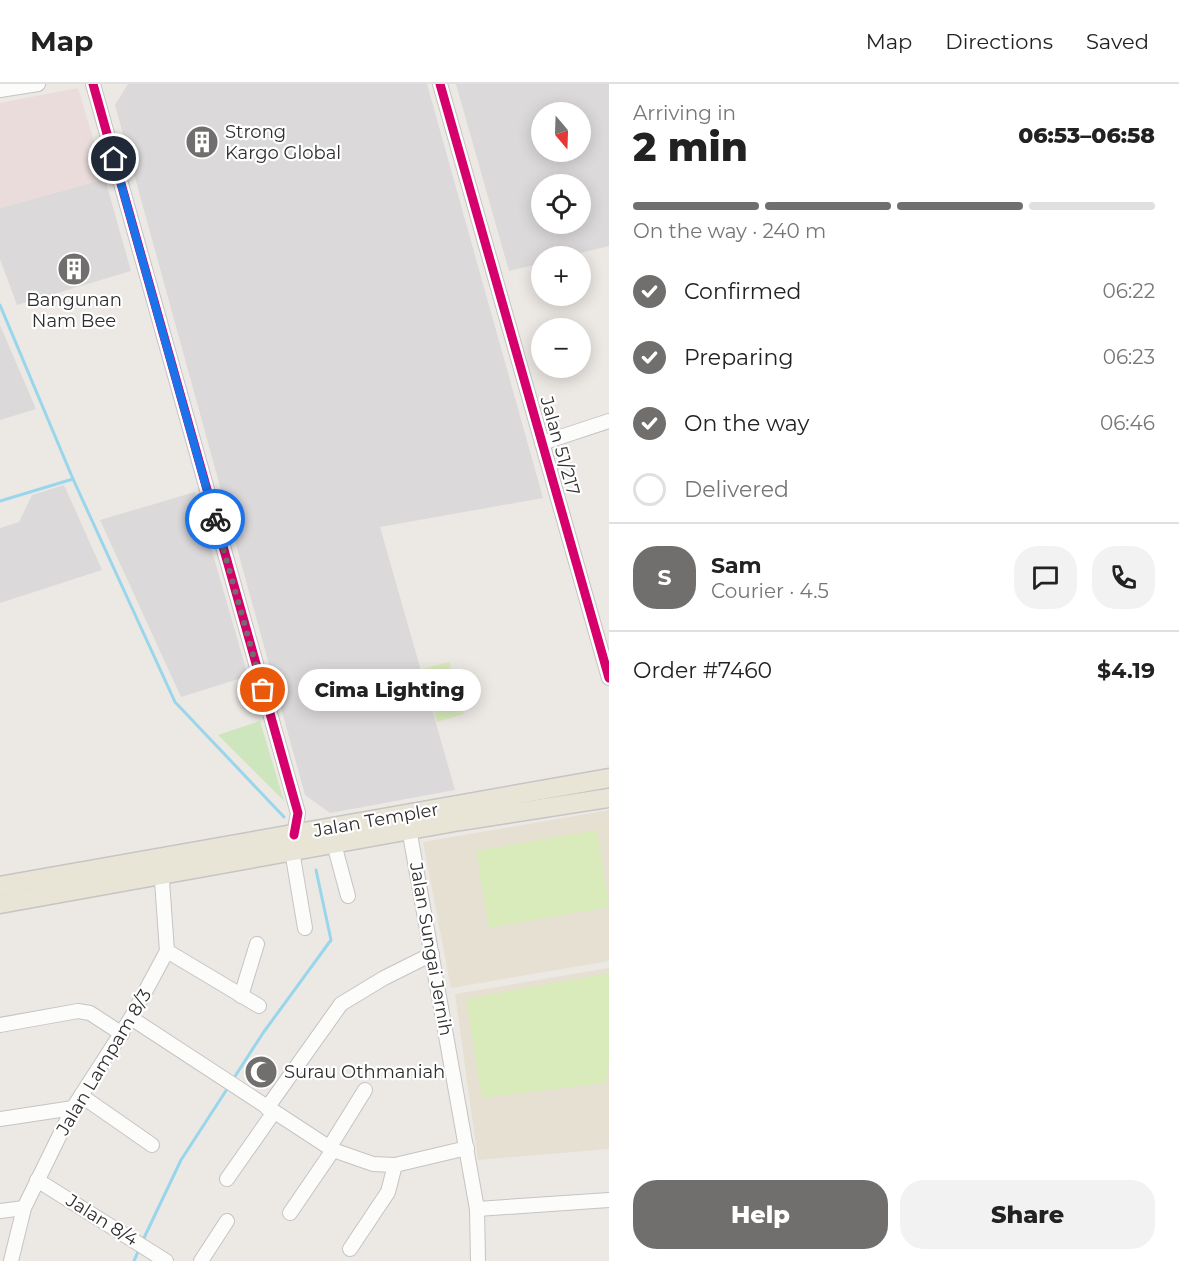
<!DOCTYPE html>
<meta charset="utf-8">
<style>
:root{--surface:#fff;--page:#f2f2f2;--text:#222;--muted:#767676;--line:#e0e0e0;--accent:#706f6e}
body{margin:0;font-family:Montserrat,sans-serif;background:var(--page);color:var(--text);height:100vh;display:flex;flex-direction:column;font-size:22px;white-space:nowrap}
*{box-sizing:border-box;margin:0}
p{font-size:20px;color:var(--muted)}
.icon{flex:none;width:33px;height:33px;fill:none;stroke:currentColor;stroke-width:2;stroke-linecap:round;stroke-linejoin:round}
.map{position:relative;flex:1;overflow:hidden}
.side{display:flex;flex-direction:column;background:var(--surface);width:570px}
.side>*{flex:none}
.needle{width:39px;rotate:161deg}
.tools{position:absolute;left:531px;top:18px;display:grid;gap:12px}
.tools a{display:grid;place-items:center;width:60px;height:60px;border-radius:50%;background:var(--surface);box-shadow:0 3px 15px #0003;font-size:30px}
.pin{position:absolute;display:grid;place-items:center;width:51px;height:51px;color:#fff;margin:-26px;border:3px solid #fff;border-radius:50%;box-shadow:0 2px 6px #0007}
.courier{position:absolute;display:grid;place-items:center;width:60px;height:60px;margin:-30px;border:4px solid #1a73e8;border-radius:50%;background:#fff;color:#222;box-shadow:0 2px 8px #0007}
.bubble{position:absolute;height:42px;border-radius:21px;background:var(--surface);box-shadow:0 3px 15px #0003;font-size:20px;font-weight:800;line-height:42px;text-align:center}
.headline em{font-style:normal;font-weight:800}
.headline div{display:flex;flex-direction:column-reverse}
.headline{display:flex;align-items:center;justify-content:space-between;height:102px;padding:0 24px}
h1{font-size:39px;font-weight:800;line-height:45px}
.bar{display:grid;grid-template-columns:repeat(4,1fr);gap:9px 6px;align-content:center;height:72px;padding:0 24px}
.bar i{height:8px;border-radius:4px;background:var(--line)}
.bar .current{background:var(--accent)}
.bar p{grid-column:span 4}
.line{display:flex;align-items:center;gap:15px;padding:0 24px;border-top:2px solid var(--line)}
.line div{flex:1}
.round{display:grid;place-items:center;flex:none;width:63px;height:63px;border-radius:24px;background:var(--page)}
ol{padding:0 24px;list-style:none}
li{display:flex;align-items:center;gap:18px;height:66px}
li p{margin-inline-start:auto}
li .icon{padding:6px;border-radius:50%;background:var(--accent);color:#fff;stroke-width:4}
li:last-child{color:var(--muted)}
li i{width:33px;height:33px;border:3px solid var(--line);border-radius:50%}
.action{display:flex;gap:12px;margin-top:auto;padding:12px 24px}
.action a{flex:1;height:69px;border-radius:24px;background:var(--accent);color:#fff;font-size:24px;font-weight:800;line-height:69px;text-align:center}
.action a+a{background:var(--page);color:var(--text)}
header{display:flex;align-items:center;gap:36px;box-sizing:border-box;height:84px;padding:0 30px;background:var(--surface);border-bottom:2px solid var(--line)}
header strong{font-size:28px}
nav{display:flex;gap:33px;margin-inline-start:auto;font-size:21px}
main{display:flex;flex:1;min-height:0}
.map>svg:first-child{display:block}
.industrial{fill:#dcd9db;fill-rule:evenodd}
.education{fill:#e6e0d3}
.medical{fill:#e9dcdb}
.green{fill:#cee6be}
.pitch{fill:#d9eabb}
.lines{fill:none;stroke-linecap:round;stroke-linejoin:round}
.stream{stroke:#99d6ec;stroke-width:3}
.minor-casing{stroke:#c5c4c5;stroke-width:16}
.major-casing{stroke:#c6c5c4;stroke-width:21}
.minor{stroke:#fcfcfb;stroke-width:14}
.major{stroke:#e8e4d6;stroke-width:18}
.cycleway-casing{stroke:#fff;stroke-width:13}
.cycleway{stroke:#d6006c;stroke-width:9}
.done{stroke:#706f6e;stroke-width:6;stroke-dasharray:0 10.8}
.route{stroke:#1a73e8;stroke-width:8}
.labels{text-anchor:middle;stroke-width:4.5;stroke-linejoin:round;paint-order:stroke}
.poi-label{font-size:18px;fill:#2e2e2e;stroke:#fff;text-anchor:start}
.street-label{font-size:18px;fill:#2e2e2e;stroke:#fff}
</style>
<header>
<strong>Map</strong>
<nav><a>Map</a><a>Directions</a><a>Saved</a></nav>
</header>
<main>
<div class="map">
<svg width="609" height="1177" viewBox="0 0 609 1177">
<rect width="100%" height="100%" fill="#ece8e4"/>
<g class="industrial">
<polygon points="128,0 427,0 543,414 380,443 455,706 330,729 305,711 115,21"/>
<path d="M456,0H609V162L568,172H542L541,179L509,187ZM542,28H580V68H542ZM542,100H580V140H542Z"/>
<polygon points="105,95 131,187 17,221 0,175 0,124"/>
<polygon points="0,241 36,325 0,336"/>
<polygon points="64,401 102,486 0,519 0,444 19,438 32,411"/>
<polygon points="195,408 248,592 181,613 100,436"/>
</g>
<g class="education">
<polygon points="609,726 609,877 451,904 423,758"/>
<polygon points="609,884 609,1065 478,1076 455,910"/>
</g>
<polygon class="medical" points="78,4 105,95 0,124 0,19"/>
<polygon class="green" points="260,637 284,717 218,651"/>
<g class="pitch">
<polygon points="449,578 464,630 437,638 422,585"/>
<polygon points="597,746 609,823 489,844 476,767"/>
<polygon points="609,889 609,981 605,999 482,1014 466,915"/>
</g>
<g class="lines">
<g class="stream">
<polyline points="0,221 73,395 175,618 284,733"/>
<polyline points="0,417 73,395"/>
<polyline points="232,997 263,949 331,856 316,786"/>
<polyline points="143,1156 181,1076 229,1002"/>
<polyline points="134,1177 139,1165"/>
</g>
<defs>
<g id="minor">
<polyline points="93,0 298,729 294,751"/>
<polyline points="440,0 609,594"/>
<polyline points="0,6 38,0"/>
<polyline points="542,359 609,337"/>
<polyline points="408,739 477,1125 478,1177"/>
<polyline points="334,760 348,812"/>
<polyline points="292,767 305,844"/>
<polyline points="167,867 259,922"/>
<polyline points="241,912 257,860"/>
<polyline points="131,934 333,1066 373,1080 395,1081 467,1064"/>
<polyline points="0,941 78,927 90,929 122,950"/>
<polyline points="83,1013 152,1061"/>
<polyline points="267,1024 341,920 384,894 432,870"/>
<polyline points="0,1035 73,1024"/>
<polyline points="329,1064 365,1006"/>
<polyline points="227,1095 274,1028"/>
<polyline points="37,1096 166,1177"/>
<polyline points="477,1125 609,1116"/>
<polyline points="0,1127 24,1124"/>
<polyline points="290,1129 333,1066"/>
<polyline points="350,1165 388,1108 395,1081"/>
<polyline points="11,1177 24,1124 73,1024 131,934 167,867 161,783"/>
<polyline points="201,1177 227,1137"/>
</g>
<g id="major">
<polyline points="0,802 609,694"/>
<polyline points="0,820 460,737 609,714"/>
</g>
</defs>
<use href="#minor" class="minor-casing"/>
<use href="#major" class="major-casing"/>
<use href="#minor" class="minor"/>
<use href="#major" class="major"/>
<defs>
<g id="cycleway">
<polyline points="93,0 298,729 294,751"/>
<polyline points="440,0 609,594"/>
</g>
</defs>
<use href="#cycleway" class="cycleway-casing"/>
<use href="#cycleway" class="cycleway"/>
</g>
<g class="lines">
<polyline class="done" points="215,435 263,606"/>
<polyline class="route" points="114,75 215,435"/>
</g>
<defs>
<symbol id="building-disc" viewBox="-11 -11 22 22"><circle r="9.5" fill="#706f6e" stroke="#fff"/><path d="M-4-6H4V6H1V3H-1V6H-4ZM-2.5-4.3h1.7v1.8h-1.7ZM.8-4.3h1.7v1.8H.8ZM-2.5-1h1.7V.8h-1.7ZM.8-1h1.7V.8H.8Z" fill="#fff"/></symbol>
<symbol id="mosque-disc" viewBox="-11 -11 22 22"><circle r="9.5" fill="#706f6e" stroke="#fff"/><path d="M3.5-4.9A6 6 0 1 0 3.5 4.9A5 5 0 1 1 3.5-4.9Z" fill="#fff"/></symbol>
</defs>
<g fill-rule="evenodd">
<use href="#building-disc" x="183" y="39" width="38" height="38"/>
<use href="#building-disc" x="55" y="166" width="38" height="38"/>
<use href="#mosque-disc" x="242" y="969" width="38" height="38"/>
</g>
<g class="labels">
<g class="poi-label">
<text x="225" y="54">Strong<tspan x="225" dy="21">Kargo Global</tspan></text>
<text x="74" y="222" text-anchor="middle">Bangunan<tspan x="74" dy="21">Nam Bee</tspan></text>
<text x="284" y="994">Surau Othmaniah</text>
</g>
<g class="street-label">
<text transform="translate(560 362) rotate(74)" y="6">Jalan 51/217</text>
<text transform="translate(376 736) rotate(-10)" y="6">Jalan Templer</text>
<text transform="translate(431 865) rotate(80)" y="6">Jalan Sungai Jernih</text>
<text transform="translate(104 978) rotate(-59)" y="6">Jalan Lampam 8/3</text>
<text transform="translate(102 1136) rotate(32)" y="6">Jalan 8/4</text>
</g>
</g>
</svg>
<div class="tools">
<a><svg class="needle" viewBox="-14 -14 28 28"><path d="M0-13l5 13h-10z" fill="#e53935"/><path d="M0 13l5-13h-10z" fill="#767676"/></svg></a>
<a><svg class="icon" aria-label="locate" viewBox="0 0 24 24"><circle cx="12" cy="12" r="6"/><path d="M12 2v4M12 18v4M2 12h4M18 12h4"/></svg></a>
<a>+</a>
<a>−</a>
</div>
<div class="pin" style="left:263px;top:606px;background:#ea580c"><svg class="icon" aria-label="bag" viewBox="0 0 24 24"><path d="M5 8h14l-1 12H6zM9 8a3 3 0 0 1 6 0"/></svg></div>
<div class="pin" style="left:114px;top:75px;background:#1f2937"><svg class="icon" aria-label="home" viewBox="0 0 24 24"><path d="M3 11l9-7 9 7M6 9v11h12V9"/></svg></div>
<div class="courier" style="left:215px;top:435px"><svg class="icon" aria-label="bike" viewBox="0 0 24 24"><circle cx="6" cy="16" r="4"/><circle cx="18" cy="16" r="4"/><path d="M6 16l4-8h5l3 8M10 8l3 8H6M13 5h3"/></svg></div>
<div class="bubble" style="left:298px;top:585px;width:183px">Cima Lighting</div>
</div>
<section class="side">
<div class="headline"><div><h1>2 min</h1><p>Arriving in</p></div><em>06:53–06:58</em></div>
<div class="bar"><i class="current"></i><i class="current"></i><i class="current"></i><i></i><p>On the way · 240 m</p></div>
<ol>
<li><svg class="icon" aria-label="check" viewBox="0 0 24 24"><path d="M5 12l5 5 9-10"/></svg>Confirmed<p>06:22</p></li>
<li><svg class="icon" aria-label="check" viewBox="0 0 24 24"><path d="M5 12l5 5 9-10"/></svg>Preparing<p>06:23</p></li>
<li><svg class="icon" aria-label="check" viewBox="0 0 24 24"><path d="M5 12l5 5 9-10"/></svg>On the way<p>06:46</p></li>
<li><i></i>Delivered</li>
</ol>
<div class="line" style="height:108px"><b class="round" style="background:var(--accent);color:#fff">S</b><div><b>Sam</b><p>Courier · 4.5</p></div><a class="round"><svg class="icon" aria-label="chat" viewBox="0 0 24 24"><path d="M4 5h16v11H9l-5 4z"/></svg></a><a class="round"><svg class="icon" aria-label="phone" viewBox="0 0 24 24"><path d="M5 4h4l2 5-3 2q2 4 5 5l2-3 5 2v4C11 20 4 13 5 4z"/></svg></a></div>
<div class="line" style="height:78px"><div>Order #7460</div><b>$4.19</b></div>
<div class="action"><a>Help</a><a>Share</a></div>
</section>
</main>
